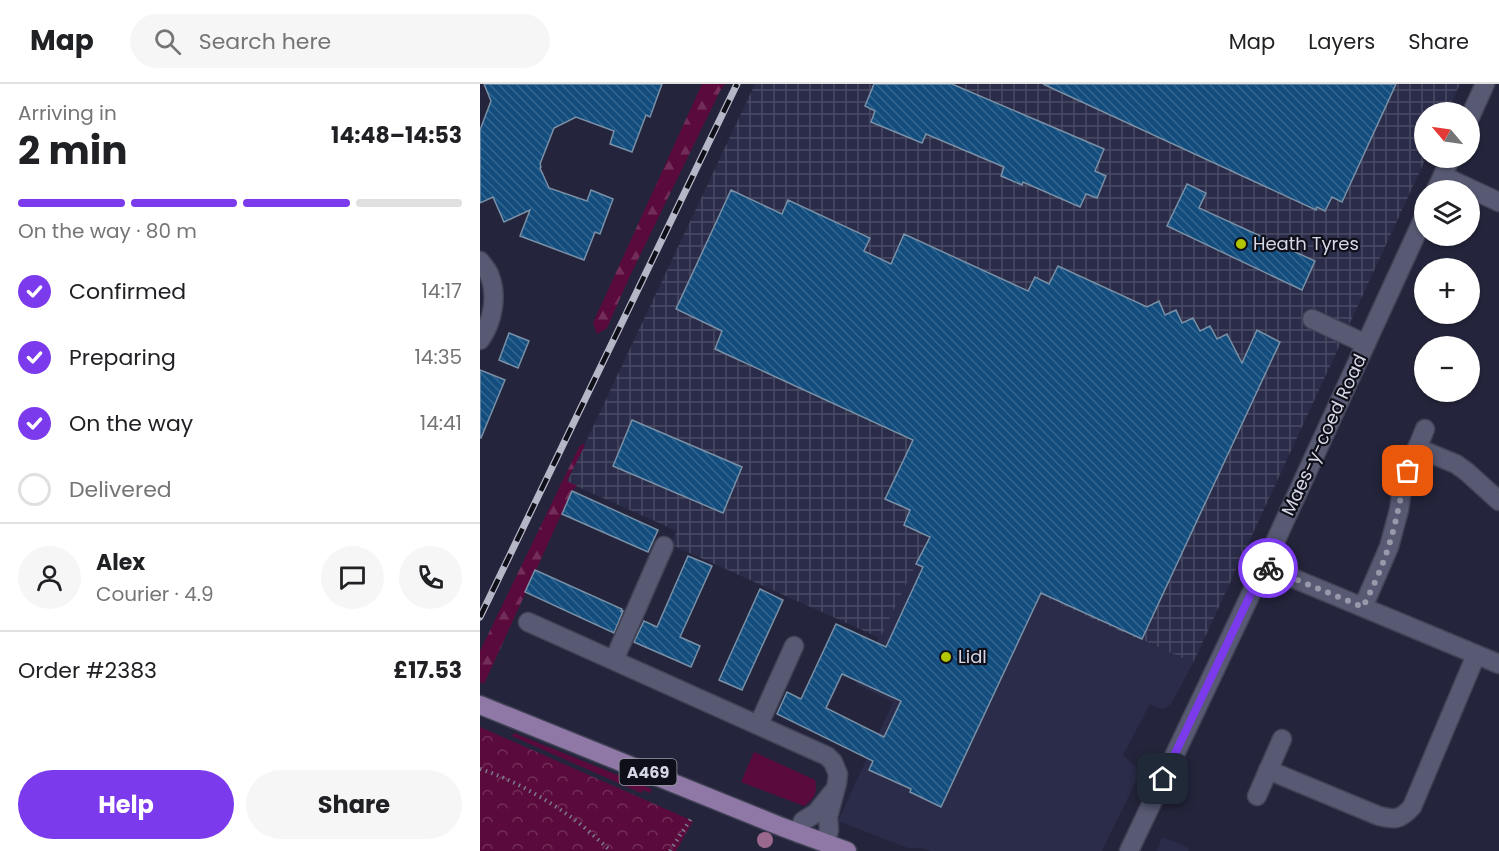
<!DOCTYPE html>
<meta charset="utf-8">
<style>
:root{--surface:#fff;--page:#f6f6f6;--text:#202124;--muted:#757577;--line:#e0e0e0;--accent:#7c3aed}
body{margin:0;font-family:Poppins,sans-serif;background:var(--page);color:var(--text);height:100vh;display:flex;flex-direction:column;font-size:22px;white-space:nowrap}
*{box-sizing:border-box;margin:0}
p{font-size:20px;color:var(--muted)}
.icon{flex:none;width:33px;height:33px;fill:none;stroke:currentColor;stroke-width:2;stroke-linecap:round;stroke-linejoin:round}
.map{position:relative;flex:1;overflow:hidden}
.sheet{display:flex;flex-direction:column;background:var(--surface);width:480px}
.sheet>*{flex:none}
.needle{width:39px;rotate:299deg}
.fabs{position:absolute;left:934px;top:18px;display:grid;gap:12px}
.fabs a{display:grid;place-items:center;width:66px;height:66px;border-radius:50%;background:var(--surface);box-shadow:0 2px 4px #0004;font-size:30px}
.pin{position:absolute;display:grid;place-items:center;width:51px;height:51px;color:#fff;margin:-26px;border-radius:12px;box-shadow:0 3px 9px #0006}
.courier{position:absolute;display:grid;place-items:center;width:60px;height:60px;margin:-30px;border:4px solid #7c3aed;border-radius:50%;background:#fff;color:#222;box-shadow:0 2px 8px #0007}
.head em{font-style:normal;font-weight:700}
.head div{display:flex;flex-direction:column-reverse}
.head{display:flex;align-items:center;justify-content:space-between;height:102px;padding:0 18px}
h1{font-size:39px;font-weight:700;line-height:45px}
.bar{display:grid;grid-template-columns:repeat(4,1fr);gap:9px 6px;align-content:center;height:72px;padding:0 18px}
.bar i{height:8px;border-radius:4px;background:var(--line)}
.bar .on{background:var(--accent)}
.bar p{grid-column:span 4}
.line{display:flex;align-items:center;gap:15px;padding:0 18px;border-top:2px solid var(--line)}
.line div{flex:1}
.round{display:grid;place-items:center;flex:none;width:63px;height:63px;border-radius:32px;background:var(--page)}
ol{padding:0 18px;list-style:none}
li{display:flex;align-items:center;gap:18px;height:66px}
li p{margin-inline-start:auto}
li .icon{padding:6px;border-radius:50%;background:var(--accent);color:#fff;stroke-width:4}
li:last-child{color:var(--muted)}
li i{width:33px;height:33px;border:3px solid var(--line);border-radius:50%}
.action{display:flex;gap:12px;margin-top:auto;padding:12px 18px}
.action a{flex:1;height:69px;border-radius:36px;background:var(--accent);color:#fff;font-size:24px;font-weight:700;line-height:69px;text-align:center}
.action a+a{background:var(--page);color:var(--text)}
header{display:flex;align-items:center;gap:36px;box-sizing:border-box;height:84px;padding:0 30px;background:var(--surface);border-bottom:2px solid var(--line)}
header strong{font-size:28px}
nav{display:flex;gap:33px;margin-inline-start:auto;font-size:21px}
.search{width:420px;height:54px;background:var(--page);display:flex;align-items:center;gap:15px;box-sizing:border-box;padding:0 21px;border-radius:33px;color:var(--muted);font-size:22px}
main{display:flex;flex:1;min-height:0}
.map>svg:first-child{display:block}
.built{fill:#2b2c49}
.industrial{fill:url(#industrial-grid)}
.green{fill:#5b0a3e}
.forest{fill:url(#forest-firs)}
.park{fill:url(#park-crowns)}
.building{fill:url(#building-back-hatch);stroke:#7a90a6;stroke-width:1.5;fill-rule:evenodd}
.lines{fill:none;stroke-linecap:round;stroke-linejoin:round}
.minor-casing{stroke:#414255;stroke-width:21}
.major-casing{stroke:#414255;stroke-width:21}
.path{stroke:#7b7c8f;stroke-width:4;stroke-dasharray:1.5 4.5;stroke-linecap:butt}
.minor{stroke:#585a74;stroke-width:18}
.major{stroke:#8f77a6;stroke-width:18}
.rail-casing{stroke:#b5b6c6;stroke-width:7}
.rail{stroke:#0f0f19;stroke-width:4.5;stroke-dasharray:14;stroke-linecap:butt}
.tree{fill:#9c698e}
.done{stroke:#9899aa;stroke-width:6;stroke-dasharray:0 10.8}
.route{stroke:#7c3aed;stroke-width:8}
.poi-dot{fill:#b1c500;stroke:#0f0f19;stroke-width:2}
.labels{text-anchor:middle;stroke-width:4.5;stroke-linejoin:round;paint-order:stroke}
.shield{fill:#0f0f19;stroke:#9a9ba8;stroke-width:1.5}
.shield-label{font-size:16px;font-weight:bold;fill:#d6d7e6}
.poi-label{font-size:18px;fill:#d6d7e6;stroke:#0f0f19;text-anchor:start}
.street-label{font-size:18px;fill:#d6d7e6;stroke:#0f0f19}
</style>
<header>
<strong>Map</strong>
<div class="search"><svg class="icon" aria-label="search" viewBox="0 0 24 24"><circle cx="10" cy="10" r="6"/><path d="M15 15l6 6"/></svg>Search here</div>
<nav><a>Map</a><a>Layers</a><a>Share</a></nav>
</header>
<main>
<section class="sheet">
<div class="head"><div><h1>2 min</h1><p>Arriving in</p></div><em>14:48–14:53</em></div>
<div class="bar"><i class="on"></i><i class="on"></i><i class="on"></i><i></i><p>On the way · 80 m</p></div>
<ol>
<li><svg class="icon" aria-label="check" viewBox="0 0 24 24"><path d="M5 12l5 5 9-10"/></svg>Confirmed<p>14:17</p></li>
<li><svg class="icon" aria-label="check" viewBox="0 0 24 24"><path d="M5 12l5 5 9-10"/></svg>Preparing<p>14:35</p></li>
<li><svg class="icon" aria-label="check" viewBox="0 0 24 24"><path d="M5 12l5 5 9-10"/></svg>On the way<p>14:41</p></li>
<li><i></i>Delivered</li>
</ol>
<div class="line" style="height:108px"><a class="round"><svg class="icon" aria-label="person" viewBox="0 0 24 24"><circle cx="12" cy="8" r="4"/><path d="M4 21q1-7 8-7t8 7"/></svg></a><div><b>Alex</b><p>Courier · 4.9</p></div><a class="round"><svg class="icon" aria-label="chat" viewBox="0 0 24 24"><path d="M4 5h16v11H9l-5 4z"/></svg></a><a class="round"><svg class="icon" aria-label="phone" viewBox="0 0 24 24"><path d="M5 4h4l2 5-3 2q2 4 5 5l2-3 5 2v4C11 20 4 13 5 4z"/></svg></a></div>
<div class="line" style="height:78px"><div>Order #2383</div><b>£17.53</b></div>
<div class="action"><a>Help</a><a>Share</a></div>
</section>
<div class="map">
<svg width="1019" height="767" viewBox="0 0 1019 767">
<defs>
<pattern id="industrial-grid" width="8" height="8" patternUnits="userSpaceOnUse" patternTransform="scale(1.5)"><rect width="8" height="8" fill="#2b2c49"/><path d="M0 4h8M4 0v8" fill="none" stroke="#494a63"/></pattern>
<pattern id="forest-firs" width="22" height="20" patternUnits="userSpaceOnUse" patternTransform="scale(1.5)"><rect width="22" height="20" fill="#5b0a3e"/><path d="M5 1l3.5 6h-7zM16 11l3.5 6h-7z" fill="#722d5a"/></pattern>
<pattern id="park-crowns" width="20" height="18" patternUnits="userSpaceOnUse" patternTransform="scale(1.5)"><rect width="20" height="18" fill="#5b0a3e"/><path d="M2 6a3 3 0 1 1 6 0M12 15a3 3 0 1 1 6 0" fill="none" stroke="#722d5a"/></pattern>
<pattern id="building-back-hatch" width="6" height="6" patternUnits="userSpaceOnUse" patternTransform="scale(1.5)"><rect width="6" height="6" fill="#124d7e"/><path d="M-1 5l2 2M0 0l6 6M5-1l2 2" fill="none" stroke="#346690"/></pattern>
</defs>
<rect width="100%" height="100%" fill="#24253c"/>
<g class="built">
<polygon points="446,458 661,557 662,556 713,579 691,620 685,624 678,624 670,620 643,671 656,683 658,693 622,767 451,767 442,764 428,764 358,737 413,618 376,600"/>
<polygon points="682,753 709,764 708,767 677,767"/>
</g>
<polygon class="industrial" points="275,0 980,0 967,28 945,28 946,74 713,579 663,556 661,557 446,459 400,554 192,461 191,460 197,447 87,398"/>
<g class="green">
<polygon points="34,649 172,705 170,709 163,706 161,709 32,652"/>
<path d="M274,668L335,696C338,709 334,715 324,722L261,698Z"/>
</g>
<g class="forest">
<polygon points="222,0 245,0 240,7 150,192 127,244 117,250 113,239"/>
<polygon points="102,360 105,361 87,397 97,402 92,407 4,600 0,598 0,567 99,363"/>
</g>
<polygon class="park" points="0,643 213,737 196,767 0,767"/>
<g class="building">
<polygon points="4,0 182,0 170,33 166,31 152,68 130,60 134,47 96,33 74,44 60,80 61,83 60,84 69,104 107,117 111,106 133,115 120,150 115,148 104,176 40,152 50,126 24,138 13,113 0,119 0,46 11,17"/>
<polygon points="394,0 472,0 624,65 615,87 626,92 617,114 606,110 600,123 543,98 542,101 521,92 524,83 446,50 442,59 391,38 395,27 385,22"/>
<polygon points="563,0 916,0 862,118 852,113 845,127 837,123 836,126"/>
<polygon points="707,100 726,109 719,124 835,177 822,206 687,142"/>
<path d="M251,106L302,130L308,116L390,154L384,167L411,180L424,150L548,207L555,193L569,200L578,182L667,223L679,217L685,231L696,226L702,239L713,234L720,247L730,242L737,255L747,250L762,279L777,246L800,258L662,555L561,509L461,723L430,708L431,705L389,686L393,677L297,630L307,608L321,615L356,540L406,563L443,483L436,480L450,453L424,441L430,426L405,415L433,356L235,265L242,247L196,225ZM362,590L421,617L404,653L346,624Z"/>
<polygon points="29,249 49,257 38,284 19,276"/>
<polygon points="0,286 25,296 1,354 0,354"/>
<polygon points="152,336 262,383 243,429 133,382"/>
<polygon points="92,407 178,446 168,468 82,430"/>
<polygon points="208,472 232,482 200,553 220,562 211,583 154,558 164,537 177,543"/>
<polygon points="55,486 142,525 141,527 143,527 134,549 45,508"/>
<polygon points="280,505 303,516 262,606 239,596"/>
</g>
<g class="lines">
<defs>
<g id="minor">
<polyline points="990,33 1005,0"/>
<polyline points="963,92 1019,118"/>
<polyline points="956,106 971,74"/>
<path d="M0,177C3,181 7,185 9,190C18,211 13,238 0,256"/>
<polyline points="832,235 886,260"/>
<polyline points="937,364 976,380 987,388 1019,417"/>
<polyline points="784,482 1019,580"/>
<polyline points="883,523 909,463 919,426 922,405 928,387 945,345"/>
<polyline points="48,538 347,672 353,678 358,690 357,699 348,733 349,746 345,759"/>
<polyline points="134,576 184,462"/>
<polyline points="279,640 314,562"/>
<path d="M788,686L899,732C915,736 920,736 932,723L996,571"/>
<polyline points="777,712 802,655"/>
<polyline points="318,749 323,737 336,729 352,709"/>
<polyline points="649,767 778,495 945,131"/>
</g>
<polyline id="major" points="0,621 302,743 367,767"/>
</defs>
<use href="#minor" class="minor-casing"/>
<use href="#major" class="major-casing"/>
<g class="path">
<path d="M0,685C32,695 64,714 91,733C105,743 118,756 131,767"/>
<polyline points="190,767 212,733"/>
</g>
<use href="#minor" class="minor"/>
<use href="#major" class="major"/>
<defs>
<polyline id="rail" points="0,533 257,0"/>
</defs>
<use href="#rail" class="rail-casing"/>
<use href="#rail" class="rail"/>
</g>
<circle class="tree" cx="285" cy="756" r="8"/>
<g class="lines">
<path class="done" d="M788,484L883,523C893,503 903,482 909,461C917,437 920,411 928,387"/>
<polyline class="route" points="683,695 784,482 788,484"/>
</g>
<g class="poi-dot">
<circle cx="761" cy="160" r="6"/>
<circle cx="466" cy="573" r="6"/>
</g>
<g class="labels">
<rect class="shield" x="139.5" y="675" width="57" height="26" rx="4.5"/>
<g class="shield-label">
<text x="168" y="694">A469</text>
</g>
<g class="poi-label">
<text x="773" y="166">Heath Tyres</text>
<text x="478" y="579">Lidl</text>
</g>
<g class="street-label">
<text transform="translate(844 351) rotate(-65)" y="6">Maes-y-coed Road</text>
</g>
</g>
</svg>
<div class="fabs">
<a><svg class="needle" viewBox="-14 -14 28 28"><path d="M0-13l5 13h-10z" fill="#e53935"/><path d="M0 13l5-13h-10z" fill="#757577"/></svg></a>
<a><svg class="icon" aria-label="layers" viewBox="0 0 24 24"><path d="M12 4l9 5-9 5-9-5zM3 14l9 5 9-5"/></svg></a>
<a>+</a>
<a>−</a>
</div>
<div class="pin" style="left:928px;top:387px;background:#ea580c"><svg class="icon" aria-label="bag" viewBox="0 0 24 24"><path d="M5 8h14l-1 12H6zM9 8a3 3 0 0 1 6 0"/></svg></div>
<div class="pin" style="left:683px;top:695px;background:#1f2937"><svg class="icon" aria-label="home" viewBox="0 0 24 24"><path d="M3 11l9-7 9 7M6 9v11h12V9"/></svg></div>
<div class="courier" style="left:788px;top:484px"><svg class="icon" aria-label="bike" viewBox="0 0 24 24"><circle cx="6" cy="16" r="4"/><circle cx="18" cy="16" r="4"/><path d="M6 16l4-8h5l3 8M10 8l3 8H6M13 5h3"/></svg></div>
</div>
</main>
